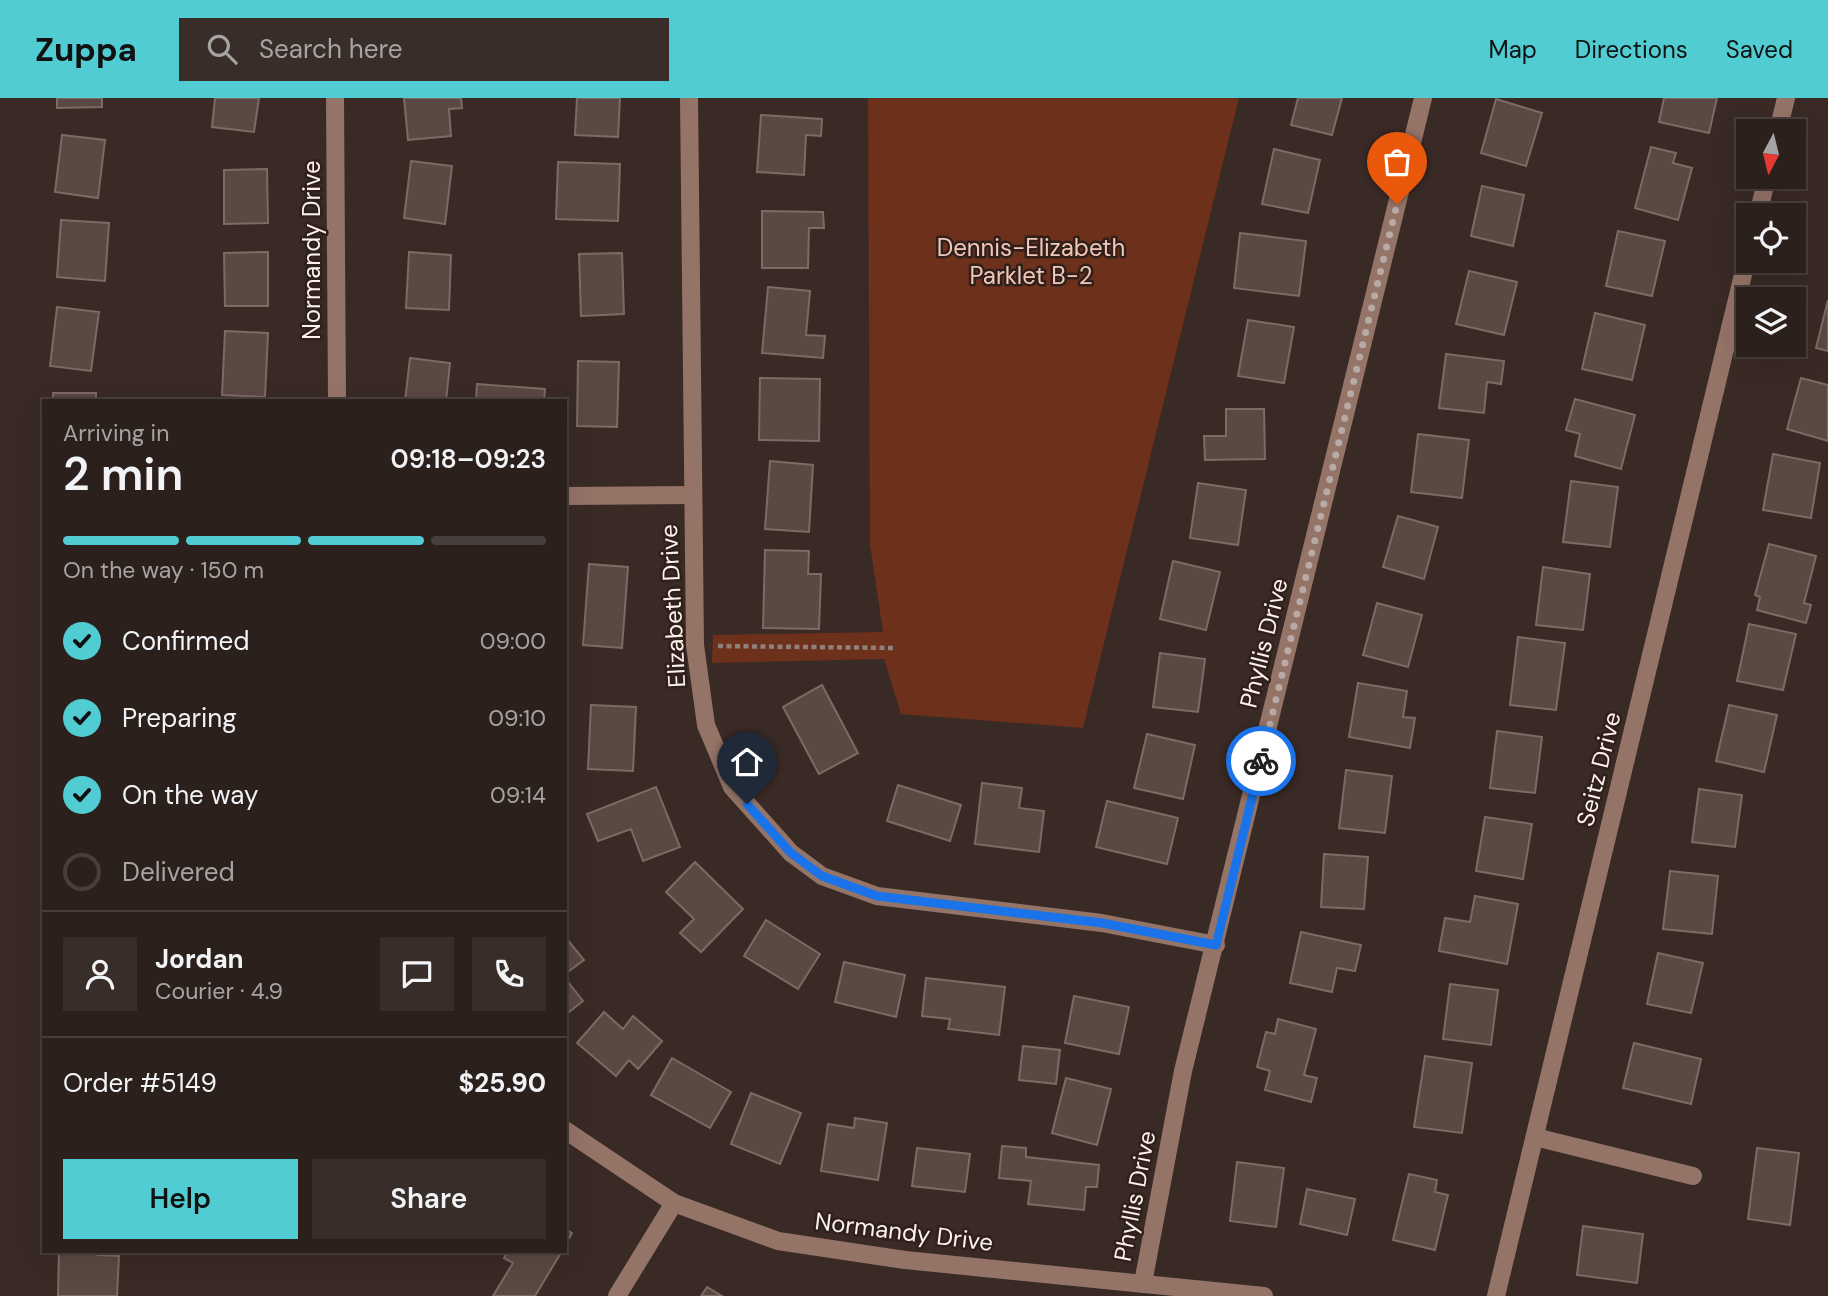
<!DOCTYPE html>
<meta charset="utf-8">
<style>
:root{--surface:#2c201c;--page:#382d29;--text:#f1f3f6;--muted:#a6a3a3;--line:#483e3b;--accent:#51ccd2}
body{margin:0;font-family:"DM Sans",sans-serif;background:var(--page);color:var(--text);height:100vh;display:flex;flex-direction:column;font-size:26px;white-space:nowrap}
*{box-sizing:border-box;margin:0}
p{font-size:23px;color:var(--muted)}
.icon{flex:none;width:38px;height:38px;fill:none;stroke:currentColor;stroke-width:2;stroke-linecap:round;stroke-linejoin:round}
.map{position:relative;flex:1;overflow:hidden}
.panel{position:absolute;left:42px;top:301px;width:525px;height:854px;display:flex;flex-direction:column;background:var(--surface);border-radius:0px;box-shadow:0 7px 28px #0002,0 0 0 2px var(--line)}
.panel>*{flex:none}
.needle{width:46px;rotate:187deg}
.controls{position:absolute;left:1736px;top:21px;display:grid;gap:14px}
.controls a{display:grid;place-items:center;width:70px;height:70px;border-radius:0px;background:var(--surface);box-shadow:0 7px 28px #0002,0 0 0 2px var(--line);font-size:35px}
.pin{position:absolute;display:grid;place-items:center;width:60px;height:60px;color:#fff;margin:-72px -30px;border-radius:50% 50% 50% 0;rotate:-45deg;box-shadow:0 0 7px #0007}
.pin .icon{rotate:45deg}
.courier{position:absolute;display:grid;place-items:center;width:70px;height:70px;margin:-35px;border:5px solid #1a73e8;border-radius:50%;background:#fff;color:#222;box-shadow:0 2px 9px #0007}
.overview em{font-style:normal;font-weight:600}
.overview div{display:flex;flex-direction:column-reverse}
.overview{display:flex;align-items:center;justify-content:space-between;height:119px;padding:0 21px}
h1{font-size:46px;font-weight:600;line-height:52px}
.bar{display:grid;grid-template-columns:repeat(4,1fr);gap:10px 7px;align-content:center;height:84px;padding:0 21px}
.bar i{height:9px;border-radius:5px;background:var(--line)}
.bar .current{background:var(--accent)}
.bar p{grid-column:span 4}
.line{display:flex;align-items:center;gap:18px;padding:0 21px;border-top:2px solid var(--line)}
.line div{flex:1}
.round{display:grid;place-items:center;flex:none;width:74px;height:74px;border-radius:0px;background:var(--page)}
ol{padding:0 21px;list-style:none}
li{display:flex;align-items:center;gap:21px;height:77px}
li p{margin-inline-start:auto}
li .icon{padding:7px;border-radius:50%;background:var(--accent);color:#111;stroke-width:4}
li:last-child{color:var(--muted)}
li i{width:38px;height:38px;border:4px solid var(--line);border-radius:50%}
.button{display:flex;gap:14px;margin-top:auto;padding:14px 21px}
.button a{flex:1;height:80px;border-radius:0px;background:var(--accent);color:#111;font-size:28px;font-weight:600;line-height:80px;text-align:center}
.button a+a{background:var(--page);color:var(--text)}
header{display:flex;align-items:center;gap:42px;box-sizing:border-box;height:98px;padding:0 35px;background:var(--accent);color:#111}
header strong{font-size:33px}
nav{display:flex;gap:38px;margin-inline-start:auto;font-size:24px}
.search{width:490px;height:63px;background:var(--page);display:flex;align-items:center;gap:18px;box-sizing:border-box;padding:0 24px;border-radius:0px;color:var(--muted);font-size:26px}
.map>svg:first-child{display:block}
.green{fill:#6d301a}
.building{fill:#5a4842;stroke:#7d6a64;stroke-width:2}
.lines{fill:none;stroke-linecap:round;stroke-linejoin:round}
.path{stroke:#8e817c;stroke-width:4.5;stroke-dasharray:5 3.5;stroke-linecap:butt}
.minor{stroke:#957468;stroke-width:18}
.done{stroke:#b8aba7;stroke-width:7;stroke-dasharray:0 12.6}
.route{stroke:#1a73e8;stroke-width:9}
.labels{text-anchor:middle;stroke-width:5;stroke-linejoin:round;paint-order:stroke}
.park-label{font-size:24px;fill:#f2c7b8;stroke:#30201b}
.street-label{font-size:24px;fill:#fcf1ed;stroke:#30201b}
</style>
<header>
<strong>Zuppa</strong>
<div class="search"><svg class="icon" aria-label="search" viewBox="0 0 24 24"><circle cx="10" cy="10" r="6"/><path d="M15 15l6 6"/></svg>Search here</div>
<nav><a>Map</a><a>Directions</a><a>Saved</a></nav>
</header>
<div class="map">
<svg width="1828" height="1198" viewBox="0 0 1828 1198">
<rect width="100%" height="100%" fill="#3a2a25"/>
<polygon class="green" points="868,0 1239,0 1083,630 901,616 884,561 712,565 713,537 883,534 870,446"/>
<g class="building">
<polygon points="57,0 102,0 102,9 57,10"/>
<polygon points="215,0 259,0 254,34 212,29"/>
<polygon points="404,0 461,0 462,10 449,11 451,38 408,42"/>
<polygon points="577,0 620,0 618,39 575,37"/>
<polygon points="1298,0 1342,0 1332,37 1291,27"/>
<polygon points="1664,0 1717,0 1709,35 1659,24"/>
<polygon points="1496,1 1542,15 1526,68 1481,55"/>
<polygon points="761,17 822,21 821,38 806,37 804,77 757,74"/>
<polygon points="62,37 105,42 98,100 55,94"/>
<polygon points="1651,49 1676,55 1673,65 1692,70 1678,122 1635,110"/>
<polygon points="1274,51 1320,62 1308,115 1262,106"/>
<polygon points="411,63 452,68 445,126 404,120"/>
<polygon points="558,64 620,66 618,123 556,121"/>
<polygon points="267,71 268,125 224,126 224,72"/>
<polygon points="1482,88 1524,97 1513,148 1471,138"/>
<polygon points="762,113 823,114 824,130 809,130 808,170 762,170"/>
<polygon points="61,122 109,125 105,183 57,179"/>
<polygon points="1618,133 1665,143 1652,198 1606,188"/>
<polygon points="1240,135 1306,143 1299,198 1234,190"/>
<polygon points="268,154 268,208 225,208 224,155"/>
<polygon points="409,154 451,157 449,212 406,210"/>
<polygon points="622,155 624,216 581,218 579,156"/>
<polygon points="1469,173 1517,184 1504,237 1456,226"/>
<polygon points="768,189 810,193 806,237 825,238 823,260 762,255"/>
<polygon points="1828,202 1828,253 1816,250"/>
<polygon points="57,209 99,214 91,273 50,268"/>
<polygon points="1595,215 1645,227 1632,282 1582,271"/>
<polygon points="1248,222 1294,229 1284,285 1238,278"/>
<polygon points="225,233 268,235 265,299 222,297"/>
<polygon points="1446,256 1504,263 1501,286 1487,284 1484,315 1439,310"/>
<polygon points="410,260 450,265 446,303 405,303"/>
<polygon points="578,263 619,264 617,329 577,328"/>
<polygon points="760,280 820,281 819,343 759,342"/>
<polygon points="1801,280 1828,287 1828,343 1787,331"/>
<polygon points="477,286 545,291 544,303 476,303"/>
<rect x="53" y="295" width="43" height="8"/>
<polygon points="1575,301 1635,317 1621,371 1575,358 1580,336 1566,332"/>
<polygon points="1226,311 1264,311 1265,361 1205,362 1204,338 1226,338"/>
<polygon points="1418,336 1469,342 1462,400 1411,394"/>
<polygon points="1773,356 1820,365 1811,420 1763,412"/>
<polygon points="770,363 813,367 809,434 765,431"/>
<polygon points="1571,383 1618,389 1610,449 1563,444"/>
<polygon points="1198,385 1246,392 1238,447 1190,440"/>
<polygon points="1398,418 1438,429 1424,481 1383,469"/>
<polygon points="1769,446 1816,458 1804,505 1811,507 1806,525 1757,512 1760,499 1755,497"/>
<polygon points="765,452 809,453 808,476 821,476 819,531 763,530"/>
<polygon points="1173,463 1220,474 1206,532 1160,521"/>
<polygon points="589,466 628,469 622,550 583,547"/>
<polygon points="1543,469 1590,476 1583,532 1536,527"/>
<polygon points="1377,505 1422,517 1408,569 1363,557"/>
<polygon points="1749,526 1796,536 1783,592 1737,583"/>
<polygon points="1518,539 1565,545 1556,612 1510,607"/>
<polygon points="1160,555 1205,561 1198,614 1153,609"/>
<polygon points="1358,585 1407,593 1403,619 1415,620 1410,650 1349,639"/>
<polygon points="822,587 858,655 819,676 783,609"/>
<polygon points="591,607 636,609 633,673 588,671"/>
<polygon points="1729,607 1777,617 1764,674 1716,663"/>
<polygon points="1497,633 1542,639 1535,695 1490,690"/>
<polygon points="1147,636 1195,647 1183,701 1134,690"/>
<polygon points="1346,672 1392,678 1385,735 1339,730"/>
<polygon points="982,685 1022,690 1019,710 1044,713 1039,754 975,746"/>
<polygon points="898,687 961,707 950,743 887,723"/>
<polygon points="656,689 680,749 643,763 631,731 598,743 587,716"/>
<polygon points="1699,691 1742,697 1735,749 1692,744"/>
<polygon points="1107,703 1178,720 1167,766 1096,749"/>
<polygon points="1485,719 1532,726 1523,781 1476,773"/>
<polygon points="1324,756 1368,759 1364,811 1321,809"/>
<polygon points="695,764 743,811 701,854 680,835 694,821 666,794"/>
<polygon points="1670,773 1718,778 1712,836 1663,831"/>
<polygon points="1475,798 1518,806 1507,866 1439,853 1445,820 1470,824"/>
<polygon points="766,822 820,856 798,891 744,858"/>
<polygon points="1301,834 1361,847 1355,873 1337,870 1332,894 1290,885"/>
<polygon points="566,840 584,862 565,876 565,842"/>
<polygon points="1658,855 1703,865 1691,915 1647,906"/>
<polygon points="844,864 905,877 896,919 835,904"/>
<polygon points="565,880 583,903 565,917"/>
<polygon points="926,880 1005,889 999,937 948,931 950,921 922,918"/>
<polygon points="1450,886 1498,892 1491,947 1443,941"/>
<polygon points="1074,898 1129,909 1119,956 1065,945"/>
<polygon points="604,914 623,931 633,918 662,943 638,971 629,962 616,978 577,945"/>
<polygon points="1278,921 1316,931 1304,977 1317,980 1311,1004 1265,992 1270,973 1257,969 1266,934 1275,936"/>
<polygon points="1634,945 1701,961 1691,1006 1623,990"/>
<polygon points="1023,948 1060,952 1056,986 1019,982"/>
<polygon points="1425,958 1472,965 1462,1035 1414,1029"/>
<polygon points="672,960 731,994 710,1030 651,997"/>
<polygon points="1066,980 1111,991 1097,1047 1052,1035"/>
<polygon points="751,995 801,1015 780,1066 731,1046"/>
<polygon points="855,1020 887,1025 878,1082 821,1073 828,1026 854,1030"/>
<polygon points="1002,1048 1026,1050 1026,1059 1099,1067 1097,1089 1086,1089 1084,1112 1028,1106 1031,1083 999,1080"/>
<polygon points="917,1050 970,1056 965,1094 912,1088"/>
<polygon points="1757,1050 1799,1055 1790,1127 1748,1121"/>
<polygon points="1237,1064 1284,1070 1276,1129 1230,1123"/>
<polygon points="1409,1076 1437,1082 1435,1094 1448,1097 1435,1152 1393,1142"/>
<polygon points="1307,1091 1355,1101 1347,1137 1300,1126"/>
<polygon points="1583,1128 1643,1136 1637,1185 1577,1177"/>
<polygon points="565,1131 572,1135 565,1147"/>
<polygon points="59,1153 99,1153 98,1157 119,1158 117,1198 58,1198"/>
<polygon points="508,1153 562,1153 535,1198 493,1198 513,1165 504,1160"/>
<polygon points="707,1189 722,1198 701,1198"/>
</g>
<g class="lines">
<polyline class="path" points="718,548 896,550"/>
<g class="minor">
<polyline points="335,0 337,303"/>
<polyline points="689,0 695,547 706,627 732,689 791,755 822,778 877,798 1102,825 1216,847"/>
<polyline points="1778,33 1786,0"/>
<polyline points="1758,117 1767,79"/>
<polyline points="565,398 693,397"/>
<polyline points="565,1032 674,1105 778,1143 905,1162 1264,1198"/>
<polyline points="1535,1039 1693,1078"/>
<polyline points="1143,1185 1183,973 1423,0"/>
<polyline points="617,1198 674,1105"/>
<polyline points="1496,1198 1748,156"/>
</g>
</g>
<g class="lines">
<polyline class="done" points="1261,663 1397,106"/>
<polyline class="route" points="747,706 791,755 822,778 877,798 1102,825 1216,847 1261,663"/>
</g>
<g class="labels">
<g class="park-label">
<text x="1031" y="158">Dennis-Elizabeth<tspan x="1031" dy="28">Parklet B-2</tspan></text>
</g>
<g class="street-label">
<text transform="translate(312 152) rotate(-90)" y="8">Normandy Drive</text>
<text transform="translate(673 508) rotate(-93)" y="8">Elizabeth Drive</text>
<text transform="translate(1264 545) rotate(-76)" y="8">Phyllis Drive</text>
<text transform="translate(1599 671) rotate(-76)" y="8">Seitz Drive</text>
<text transform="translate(1135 1098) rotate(-79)" y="8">Phyllis Drive</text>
<text transform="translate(904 1134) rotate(7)" y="8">Normandy Drive</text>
</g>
</g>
</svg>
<div class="controls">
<a><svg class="needle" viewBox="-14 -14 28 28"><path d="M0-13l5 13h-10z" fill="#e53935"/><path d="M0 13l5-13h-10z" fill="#a6a3a3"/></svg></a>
<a><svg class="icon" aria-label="locate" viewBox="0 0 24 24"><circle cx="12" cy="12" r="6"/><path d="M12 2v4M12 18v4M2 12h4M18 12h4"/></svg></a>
<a><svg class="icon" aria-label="layers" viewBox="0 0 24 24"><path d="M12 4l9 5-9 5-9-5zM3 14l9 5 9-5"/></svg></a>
</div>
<div class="pin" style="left:1397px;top:106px;background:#ea580c"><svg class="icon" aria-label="bag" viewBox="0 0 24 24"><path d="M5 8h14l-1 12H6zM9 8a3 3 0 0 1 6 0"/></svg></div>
<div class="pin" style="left:747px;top:706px;background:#1f2937"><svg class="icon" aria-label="home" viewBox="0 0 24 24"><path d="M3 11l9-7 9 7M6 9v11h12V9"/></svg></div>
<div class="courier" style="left:1261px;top:663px"><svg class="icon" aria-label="bike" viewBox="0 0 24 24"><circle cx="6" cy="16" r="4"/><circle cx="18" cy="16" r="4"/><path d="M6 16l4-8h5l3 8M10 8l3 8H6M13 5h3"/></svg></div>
<section class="panel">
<div class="overview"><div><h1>2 min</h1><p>Arriving in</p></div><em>09:18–09:23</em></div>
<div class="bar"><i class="current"></i><i class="current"></i><i class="current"></i><i></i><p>On the way · 150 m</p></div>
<ol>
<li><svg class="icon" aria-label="check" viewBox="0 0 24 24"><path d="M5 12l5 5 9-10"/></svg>Confirmed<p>09:00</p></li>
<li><svg class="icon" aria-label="check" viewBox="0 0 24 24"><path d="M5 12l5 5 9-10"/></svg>Preparing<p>09:10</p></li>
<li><svg class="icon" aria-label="check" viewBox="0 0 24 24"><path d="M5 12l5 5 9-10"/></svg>On the way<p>09:14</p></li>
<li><i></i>Delivered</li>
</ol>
<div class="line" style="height:126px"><a class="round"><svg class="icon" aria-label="person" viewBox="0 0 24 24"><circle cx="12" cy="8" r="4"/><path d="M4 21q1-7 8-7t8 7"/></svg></a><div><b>Jordan</b><p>Courier · 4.9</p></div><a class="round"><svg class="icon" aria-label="chat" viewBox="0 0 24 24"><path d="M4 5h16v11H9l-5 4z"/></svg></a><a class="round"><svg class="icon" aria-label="phone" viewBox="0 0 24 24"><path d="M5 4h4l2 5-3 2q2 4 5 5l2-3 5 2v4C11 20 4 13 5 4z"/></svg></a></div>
<div class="line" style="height:91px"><div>Order #5149</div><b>$25.90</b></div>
<div class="button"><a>Help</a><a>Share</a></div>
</section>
</div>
